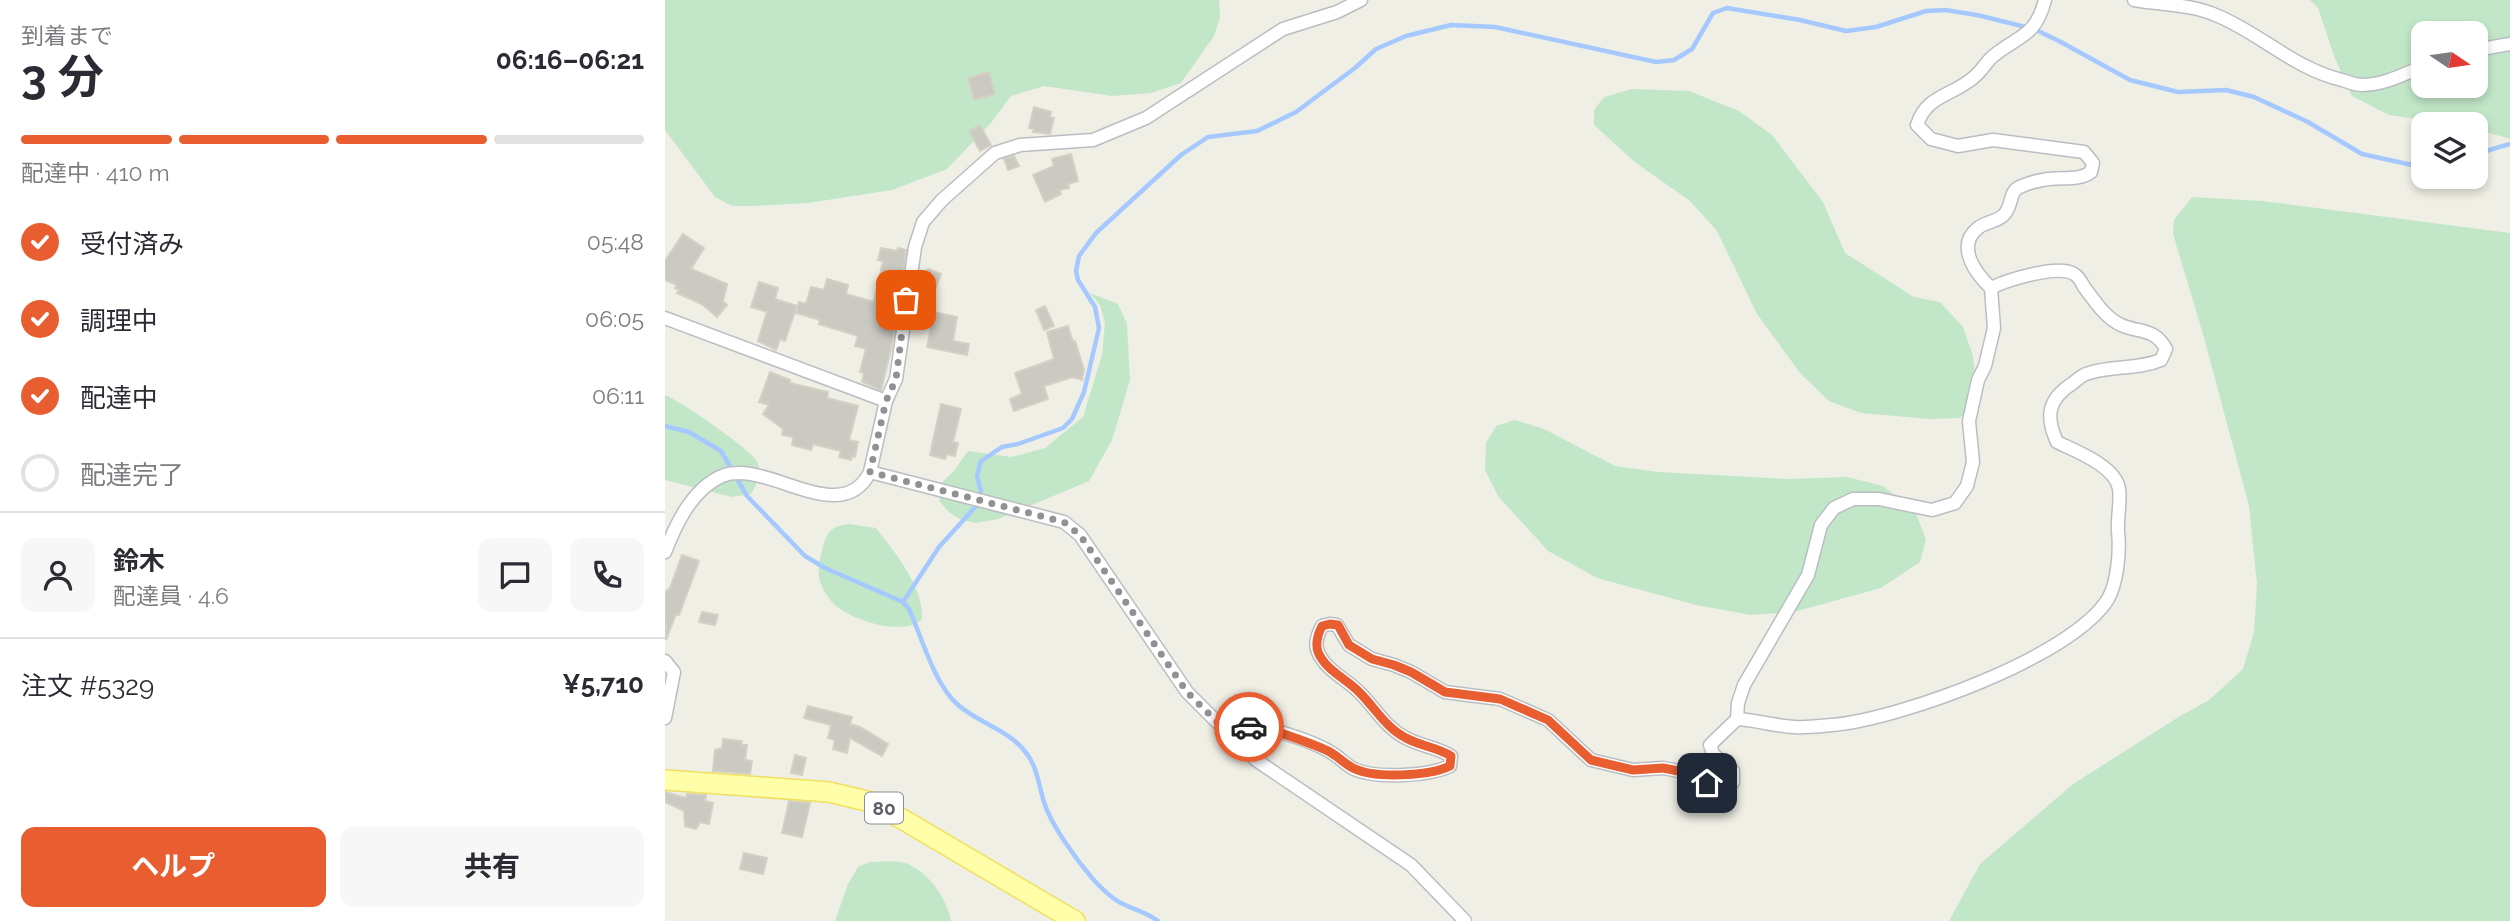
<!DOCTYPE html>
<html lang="ja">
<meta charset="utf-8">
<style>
:root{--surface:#fff;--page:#f7f7f7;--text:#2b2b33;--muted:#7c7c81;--line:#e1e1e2;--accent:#e95e31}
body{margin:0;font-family:Raleway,"Noto Sans JP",sans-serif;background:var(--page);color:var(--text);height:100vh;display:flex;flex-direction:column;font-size:26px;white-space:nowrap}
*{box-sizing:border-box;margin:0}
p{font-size:23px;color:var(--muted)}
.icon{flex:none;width:38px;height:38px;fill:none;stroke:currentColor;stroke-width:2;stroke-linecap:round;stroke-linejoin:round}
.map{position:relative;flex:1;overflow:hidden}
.details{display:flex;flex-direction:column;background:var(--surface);width:665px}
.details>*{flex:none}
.needle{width:46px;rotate:103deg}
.buttons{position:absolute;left:1746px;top:21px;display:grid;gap:14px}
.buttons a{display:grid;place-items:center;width:77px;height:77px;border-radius:14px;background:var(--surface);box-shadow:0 4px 10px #0003;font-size:35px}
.pin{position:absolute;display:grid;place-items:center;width:60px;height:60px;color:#fff;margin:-30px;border-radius:14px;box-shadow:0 4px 10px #0006}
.courier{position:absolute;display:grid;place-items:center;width:70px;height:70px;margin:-35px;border:5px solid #e95e31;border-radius:50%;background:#fff;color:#222;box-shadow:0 2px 9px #0007}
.summary em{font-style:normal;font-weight:700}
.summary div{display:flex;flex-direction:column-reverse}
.summary{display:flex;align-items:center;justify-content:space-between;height:119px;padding:0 21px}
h1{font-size:46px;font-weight:700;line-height:52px}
.bar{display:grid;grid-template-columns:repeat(4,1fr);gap:10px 7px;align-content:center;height:84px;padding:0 21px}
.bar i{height:9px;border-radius:5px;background:var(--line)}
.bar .current{background:var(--accent)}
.bar p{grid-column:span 4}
.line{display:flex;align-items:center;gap:18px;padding:0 21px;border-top:2px solid var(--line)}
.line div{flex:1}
.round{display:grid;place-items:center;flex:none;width:74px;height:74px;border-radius:14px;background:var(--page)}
ol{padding:0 21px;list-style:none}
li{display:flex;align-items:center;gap:21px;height:77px}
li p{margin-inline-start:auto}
li .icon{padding:7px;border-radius:50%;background:var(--accent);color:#fff;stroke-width:4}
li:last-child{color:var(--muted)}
li i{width:38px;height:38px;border:4px solid var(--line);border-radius:50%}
.action{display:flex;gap:14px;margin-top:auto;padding:14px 21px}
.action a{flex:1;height:80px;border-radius:14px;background:var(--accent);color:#fff;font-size:28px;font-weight:700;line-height:80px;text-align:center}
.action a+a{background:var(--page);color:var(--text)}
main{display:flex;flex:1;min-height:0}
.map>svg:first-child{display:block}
.green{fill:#c2e7c8;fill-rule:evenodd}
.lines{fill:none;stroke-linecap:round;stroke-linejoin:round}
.stream{stroke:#a5c9ff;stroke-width:4.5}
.building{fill:#cac9c2;stroke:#d4d1c3;stroke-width:2}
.street-casing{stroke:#bcbdc3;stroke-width:15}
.primary-casing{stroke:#f1e05c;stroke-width:22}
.street{stroke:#fff;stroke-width:12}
.primary{stroke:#ffa;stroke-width:19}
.done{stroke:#909192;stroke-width:7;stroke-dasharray:0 12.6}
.route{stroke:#e95e31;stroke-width:9}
.labels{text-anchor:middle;stroke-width:7;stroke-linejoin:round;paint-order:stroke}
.shield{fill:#fff;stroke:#8e8f93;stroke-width:2}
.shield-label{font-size:19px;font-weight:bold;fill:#5d5f65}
</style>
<main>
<section class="details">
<div class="summary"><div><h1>3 分</h1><p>到着まで</p></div><em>06:16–06:21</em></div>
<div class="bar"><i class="current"></i><i class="current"></i><i class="current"></i><i></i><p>配達中 · 410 m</p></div>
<ol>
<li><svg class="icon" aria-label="check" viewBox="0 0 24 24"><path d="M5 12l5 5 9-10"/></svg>受付済み<p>05:48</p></li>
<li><svg class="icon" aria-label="check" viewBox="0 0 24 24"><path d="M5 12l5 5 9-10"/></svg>調理中<p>06:05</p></li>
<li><svg class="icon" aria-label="check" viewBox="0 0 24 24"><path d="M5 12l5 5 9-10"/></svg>配達中<p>06:11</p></li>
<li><i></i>配達完了</li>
</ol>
<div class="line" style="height:126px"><a class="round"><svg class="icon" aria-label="person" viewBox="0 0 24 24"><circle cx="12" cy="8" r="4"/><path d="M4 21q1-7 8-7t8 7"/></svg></a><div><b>鈴木</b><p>配達員 · 4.6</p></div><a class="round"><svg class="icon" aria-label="chat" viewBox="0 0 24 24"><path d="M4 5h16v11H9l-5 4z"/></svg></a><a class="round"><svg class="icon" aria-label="phone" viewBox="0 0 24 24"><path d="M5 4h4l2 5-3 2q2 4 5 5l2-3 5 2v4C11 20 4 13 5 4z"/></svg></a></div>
<div class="line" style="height:91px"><div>注文 #5329</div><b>¥5,710</b></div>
<div class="action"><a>ヘルプ</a><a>共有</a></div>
</section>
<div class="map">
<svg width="1845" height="921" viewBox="0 0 1845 921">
<rect width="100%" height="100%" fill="#efefe5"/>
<g class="green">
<polygon points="0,0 554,0 555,18 549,36 516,83 486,93 447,96 379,86 346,96 326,123 282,169 227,190 143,203 89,206 67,206 50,197 0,130"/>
<path d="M1645,0H1845V139L1811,129V124H1787L1724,115L1687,96L1669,56L1653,8ZM1759,33H1811V86H1759Z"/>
<polygon points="967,89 1024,91 1074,111 1107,135 1158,202 1180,253 1249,297 1275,302 1298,327 1308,356 1311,384 1307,408 1295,418 1265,419 1196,413 1164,401 1135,373 1092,314 1052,231 1025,201 971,163 929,125 929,110 939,97"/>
<polygon points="1527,197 1597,201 1845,233 1845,921 1284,921 1315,864 1408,784 1512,718 1544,700 1578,669 1589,632 1592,585 1584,506 1538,334 1508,234 1509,220"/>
<polygon points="425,293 453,304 462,324 465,380 447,440 424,481 333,519 311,523 296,520 284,512 275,502 273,486 288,472 303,451 346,457 380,448 418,417 437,355 440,323 435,305"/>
<path d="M0,395C15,401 88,450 93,463C97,476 92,483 86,494L67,497L0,480Z"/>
<polygon points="850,420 879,429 950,466 993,472 1122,479 1182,477 1218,486 1250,511 1261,539 1255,562 1216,588 1129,612 1086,615 1031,605 932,578 883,551 833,496 820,470 821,443 831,426"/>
<path d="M184,524L211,528C230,553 258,585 257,619C240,637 189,621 171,606C166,602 158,590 156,584C151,571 155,559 158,546C163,530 168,526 184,524Z"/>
<path d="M204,862C216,862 233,860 243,864C265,874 282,899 286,921H170L183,884L193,867Z"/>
</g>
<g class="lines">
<g class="stream">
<polyline points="1811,154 1845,144"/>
<path d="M0,426L24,432L56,451L82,496L140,556L160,568L238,602L244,609C257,638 269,683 292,704C315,725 346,729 364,757C373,770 374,787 379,802C386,825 411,859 427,878C436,888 448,900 460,905C471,910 483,913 493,921"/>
<polyline points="238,602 274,547 313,504 316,491 312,476 316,461 337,447 353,444 398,428 407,419 419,392 434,328 430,307 413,280 411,271 414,256 431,233 516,155 543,137 592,131 631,112 690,68 711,49 741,36 786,25 830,27 991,62 1009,60 1027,49 1048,13 1062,8 1135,20 1181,31 1211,27 1261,11 1280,10 1312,15 1369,29 1394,41 1465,80 1513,92 1561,90 1589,97 1643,122 1697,154 1747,165 1759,165"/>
</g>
</g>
<g class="building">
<polygon points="324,72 330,94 309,100 303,78"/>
<polygon points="369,107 386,112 385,117 389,118 385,134 368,132 369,129 364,128"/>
<polygon points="315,125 326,145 315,151 304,131"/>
<polygon points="406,154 413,181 403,184 404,188 394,190 396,194 380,202 368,175 389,166 387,159"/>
<polygon points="349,156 354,166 343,170 339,159"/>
<polygon points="18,234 39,248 26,269 62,284 58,301 62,305 52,317 37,304 12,293 14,290 10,288 12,285 0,280 0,261"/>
<polygon points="216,248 232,251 233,248 241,250 227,345 216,390 197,382 199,373 195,372 201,349 190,346 193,336 154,324 155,320 131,313 134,302 141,304 146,287 159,290 162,279 183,285 181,294 209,302 218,261 213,260"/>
<polygon points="263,269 276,274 259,316 249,314 253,287"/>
<polygon points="94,282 113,288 110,299 132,306 120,341 115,339 111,350 93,341 102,312 86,307"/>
<polygon points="380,306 389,326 379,330 371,310"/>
<polygon points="269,312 292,317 288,341 304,344 302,355 262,347"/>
<polygon points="403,326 408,342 410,341 419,370 417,380 408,377 379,386 383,399 349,411 345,399 357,394 350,373 389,359 382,332"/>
<polygon points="105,372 125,380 125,383 163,392 162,398 193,406 184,440 193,442 190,457 187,456 186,460 174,457 176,451 148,444 146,450 127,445 128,437 117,435 118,429 98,414 104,405 94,402"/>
<polygon points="276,404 296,409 288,442 293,443 290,456 282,454 280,459 265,455"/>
<polygon points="17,555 34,561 14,615 11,614 1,640 0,592 5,588"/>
<polygon points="37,612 53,615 50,625 34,622"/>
<polygon points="143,706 187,717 185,724 195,727 223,744 217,756 185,738 182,753 168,749 170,740 163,738 166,725 139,718"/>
<polygon points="58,739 77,741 76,745 82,745 80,760 87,761 85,774 48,771 50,750 57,748"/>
<polygon points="130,755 141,758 137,775 126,773"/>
<polygon points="0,792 21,798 22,794 41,795 40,801 48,803 44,824 35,822 31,829 20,826 19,811 0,802"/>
<polygon points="124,801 145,803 137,837 117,833"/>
<polygon points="79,853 102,858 98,874 75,869"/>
</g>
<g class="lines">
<defs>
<g id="street">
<path d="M1469,0C1498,5 1526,4 1553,16C1596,34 1630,69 1677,80C1683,82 1691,85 1697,85C1719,85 1739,74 1759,66"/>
<polyline points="1811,50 1845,44"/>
<polyline points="0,318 221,401"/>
<polyline points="205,472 399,522 415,535 522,692 557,727 591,760 746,865 800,921"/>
<path d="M0,552C11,524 27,489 57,476C101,458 176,530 205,472L221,401L231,379L250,247L258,222L277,200L330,153L355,145L428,140L481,118L618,29L672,12L696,0"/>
<polyline points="0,661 9,672 0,718"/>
<path d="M1072,719C1091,720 1110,726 1129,727C1142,728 1155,726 1167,725C1235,719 1407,657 1443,599C1453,581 1455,550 1453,531C1452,517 1456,502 1454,489C1451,466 1410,451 1392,442C1380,416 1383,399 1408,383C1412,380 1417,375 1421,374C1444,365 1472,370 1496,360L1501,349C1490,328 1475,333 1456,325C1439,317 1430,301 1419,287C1417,283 1413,276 1409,274C1393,264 1342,280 1326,288"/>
<path d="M557,727C569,727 583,725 595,727C615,731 650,742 667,753C674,757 681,765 689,769C711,779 764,776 785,766L786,756C772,747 755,746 741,738C721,728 711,709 695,693C682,679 661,671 653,652C649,643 653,634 657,626L665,624L672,625L684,645L707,659L729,665L746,672L780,692L835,699L883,720L926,760L968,770L998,768L1029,774L1042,783L1058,788L1068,782V771L1048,754L1045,745L1072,719L1073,703L1079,685L1143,575L1156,525L1169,508L1188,499H1214L1267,510L1290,503L1302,486L1308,462L1304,421L1313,380L1320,366L1329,328L1326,288C1311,274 1290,246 1313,228C1321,221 1335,222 1341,212C1348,202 1344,190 1357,186C1364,183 1371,181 1378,180C1394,176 1413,182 1426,172L1428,163L1419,152L1328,140L1293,146L1266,139L1252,125C1261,97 1282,97 1304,81C1316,73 1318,66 1326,58C1352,35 1370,39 1380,0"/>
</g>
<polyline id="primary" points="0,780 164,792 210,803 410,921"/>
</defs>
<use href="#street" class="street-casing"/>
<use href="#primary" class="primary-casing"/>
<use href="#street" class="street"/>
<use href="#primary" class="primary"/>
</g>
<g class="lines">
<polyline class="done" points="241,300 231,379 221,401 205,472 399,522 415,535 522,692 557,727 584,727"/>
<path class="route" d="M584,727L593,726C616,733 639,740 661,750C671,754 678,763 688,768C709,779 764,776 785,766L786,756C772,747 755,746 741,738C721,728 711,709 695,693C682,679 661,671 653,652C650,643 653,634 657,626L665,624L673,625L684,645L707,659L729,665L746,672L780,692L835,699L883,720L926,760L968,770L998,768L1029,774L1042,783"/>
</g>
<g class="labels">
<rect class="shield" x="200" y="792.5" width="38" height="31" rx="5"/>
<g class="shield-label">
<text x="219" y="815">80</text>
</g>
</g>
</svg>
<div class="buttons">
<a><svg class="needle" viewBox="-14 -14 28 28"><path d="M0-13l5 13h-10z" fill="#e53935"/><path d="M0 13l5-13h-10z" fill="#7c7c81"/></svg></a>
<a><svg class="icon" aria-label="layers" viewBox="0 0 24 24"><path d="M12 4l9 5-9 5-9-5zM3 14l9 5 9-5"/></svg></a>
</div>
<div class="pin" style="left:241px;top:300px;background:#ea580c"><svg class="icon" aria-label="bag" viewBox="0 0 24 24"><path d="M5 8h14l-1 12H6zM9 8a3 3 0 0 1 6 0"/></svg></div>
<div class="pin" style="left:1042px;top:783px;background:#1f2937"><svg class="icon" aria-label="home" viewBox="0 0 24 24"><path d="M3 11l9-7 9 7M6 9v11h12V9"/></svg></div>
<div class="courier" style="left:584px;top:727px"><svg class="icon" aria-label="car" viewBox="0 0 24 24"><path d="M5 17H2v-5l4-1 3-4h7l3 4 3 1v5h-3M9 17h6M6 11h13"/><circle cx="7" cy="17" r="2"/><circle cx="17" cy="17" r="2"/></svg></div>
</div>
</main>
